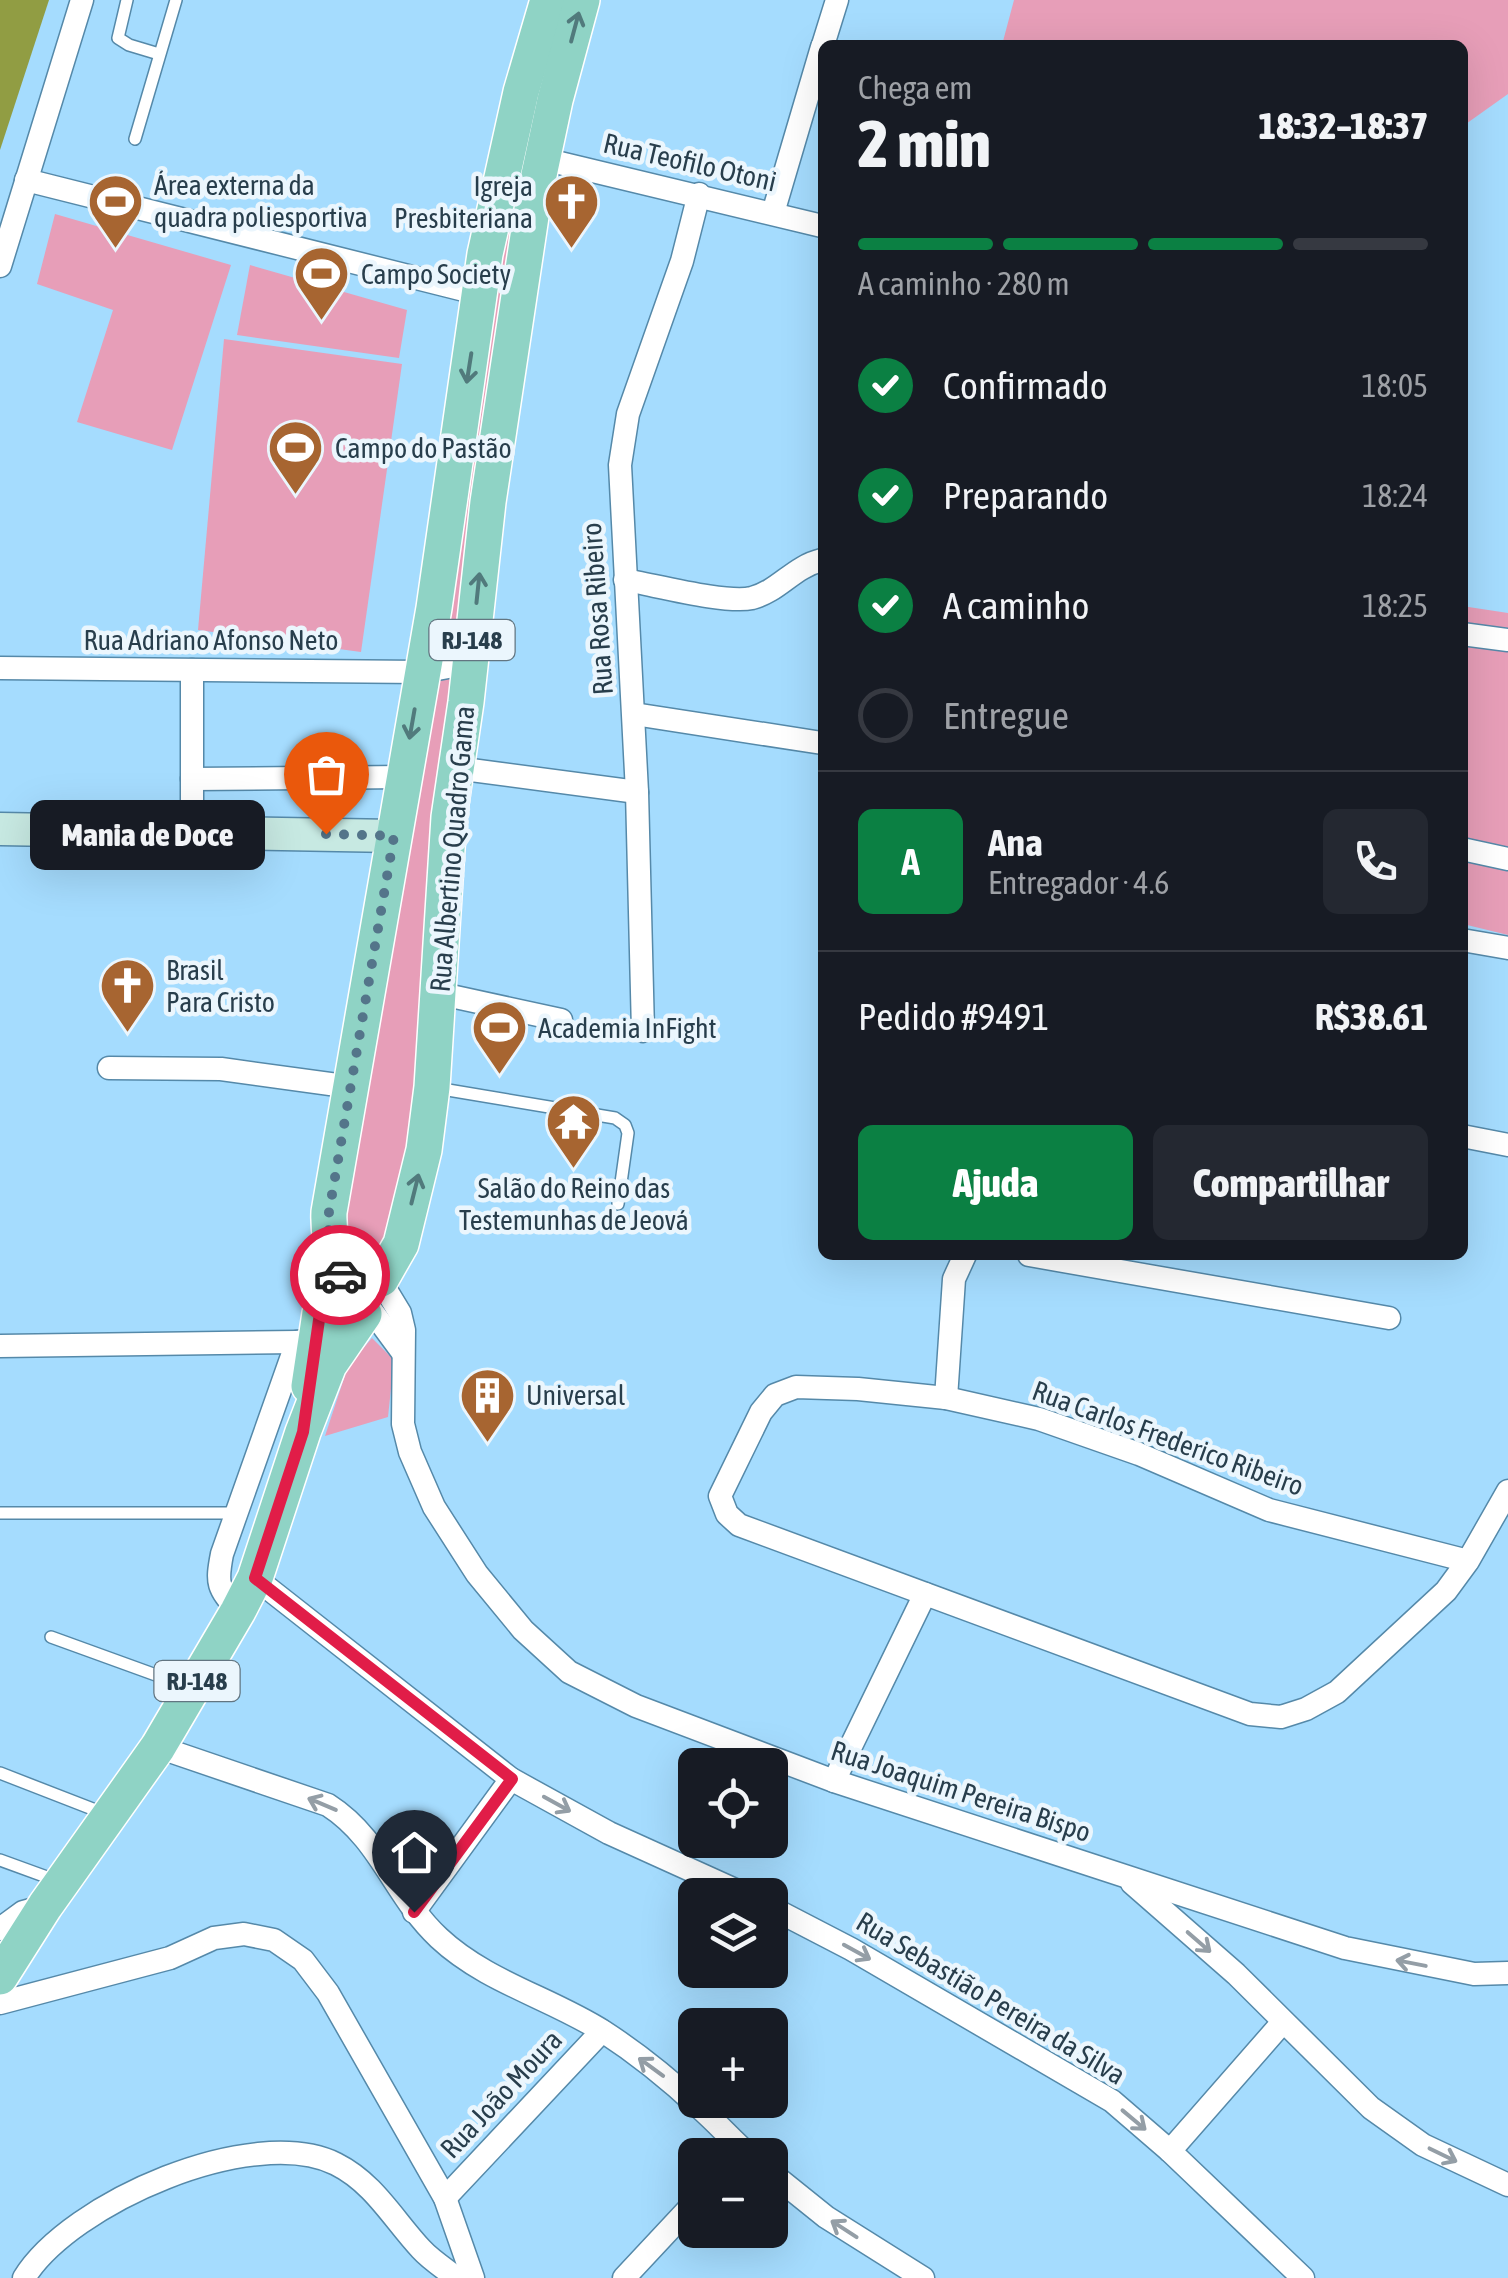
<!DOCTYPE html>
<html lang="pt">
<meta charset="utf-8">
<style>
:root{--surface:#171b24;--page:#242831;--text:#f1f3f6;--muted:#9ea1a6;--line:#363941;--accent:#0b8043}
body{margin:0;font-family:"Asap Condensed",sans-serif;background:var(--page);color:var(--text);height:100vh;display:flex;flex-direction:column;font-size:38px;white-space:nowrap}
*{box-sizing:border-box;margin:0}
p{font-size:32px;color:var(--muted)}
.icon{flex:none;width:55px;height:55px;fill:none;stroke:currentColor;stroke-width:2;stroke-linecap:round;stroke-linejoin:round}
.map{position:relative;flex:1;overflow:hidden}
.side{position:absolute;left:818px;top:40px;width:650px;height:1220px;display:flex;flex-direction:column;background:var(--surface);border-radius:15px;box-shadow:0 10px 40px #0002}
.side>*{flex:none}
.buttons{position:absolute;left:678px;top:1748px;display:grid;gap:20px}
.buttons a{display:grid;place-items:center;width:110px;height:110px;border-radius:15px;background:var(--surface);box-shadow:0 10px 40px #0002;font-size:50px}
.pin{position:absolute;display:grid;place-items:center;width:85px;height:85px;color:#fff;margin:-102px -42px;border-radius:50% 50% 50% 0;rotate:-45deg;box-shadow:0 0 10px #0007}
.pin .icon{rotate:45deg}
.courier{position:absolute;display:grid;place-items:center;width:100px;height:100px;margin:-50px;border:8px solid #e11d48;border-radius:50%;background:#fff;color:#222;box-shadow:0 2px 12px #0007}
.bubble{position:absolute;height:70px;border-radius:15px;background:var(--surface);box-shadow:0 10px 40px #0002;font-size:32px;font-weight:800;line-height:70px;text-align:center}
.headline em{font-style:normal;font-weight:800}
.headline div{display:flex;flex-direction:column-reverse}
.headline{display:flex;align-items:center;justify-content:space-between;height:170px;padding:0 40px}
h1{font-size:65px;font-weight:800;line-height:75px}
.bar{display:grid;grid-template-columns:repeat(4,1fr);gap:15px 10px;align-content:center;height:120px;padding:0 40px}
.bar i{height:12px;border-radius:8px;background:var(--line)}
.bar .active{background:var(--accent)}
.bar p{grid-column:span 4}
.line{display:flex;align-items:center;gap:25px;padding:0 40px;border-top:2px solid var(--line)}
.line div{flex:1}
.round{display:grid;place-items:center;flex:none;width:105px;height:105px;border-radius:15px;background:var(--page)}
ol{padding:0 40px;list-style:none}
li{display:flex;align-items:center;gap:30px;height:110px}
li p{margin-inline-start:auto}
li .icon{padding:10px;border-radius:50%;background:var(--accent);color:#fff;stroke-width:4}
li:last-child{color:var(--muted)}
li i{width:55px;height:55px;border:5px solid var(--line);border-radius:50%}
.primary-button{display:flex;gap:20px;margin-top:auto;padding:20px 40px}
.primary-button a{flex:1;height:115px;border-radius:15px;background:var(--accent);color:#fff;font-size:40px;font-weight:800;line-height:115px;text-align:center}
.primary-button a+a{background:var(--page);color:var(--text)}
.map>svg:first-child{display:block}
.green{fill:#e79eb8}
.water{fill:#919d43}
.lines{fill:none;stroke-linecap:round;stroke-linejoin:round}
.lane-casing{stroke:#5589a9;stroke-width:14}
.street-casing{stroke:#5589a9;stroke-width:25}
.secondary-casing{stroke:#5589a9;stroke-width:35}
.primary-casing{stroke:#fff;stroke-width:38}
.lane{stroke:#fff;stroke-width:11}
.street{stroke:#fff;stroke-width:22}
.secondary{stroke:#c7e9e2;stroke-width:32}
.primary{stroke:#8fd3c5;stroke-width:35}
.oneway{stroke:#517a7c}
.oneway2{stroke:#949ea6}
.done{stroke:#54758a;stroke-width:10;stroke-dasharray:0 18}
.route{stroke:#e11d48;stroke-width:12}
.labels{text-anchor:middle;stroke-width:9;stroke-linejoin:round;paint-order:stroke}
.shield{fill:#ebf6fd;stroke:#627581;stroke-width:2.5}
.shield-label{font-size:25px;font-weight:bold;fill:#283e4c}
.street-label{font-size:28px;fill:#283e4c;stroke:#ebf6fd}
.poi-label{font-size:28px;fill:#283e4c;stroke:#ebf6fd;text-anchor:start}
</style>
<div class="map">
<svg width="1508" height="2278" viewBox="0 0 1508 2278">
<rect width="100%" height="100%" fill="#a5dcfe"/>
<g class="green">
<polygon points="1014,0 1508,0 1508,94 1463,126 1462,45 1002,45"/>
<polygon points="518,108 546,119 394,1246 360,1244 340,1237"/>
<polygon points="55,214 231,265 172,450 77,422 113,310 37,284"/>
<polygon points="250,265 407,310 399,358 237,335"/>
<polygon points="224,339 402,364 361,652 198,630"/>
<polygon points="1462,606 1508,613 1508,935 1463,924"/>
<polygon points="372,1338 394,1360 388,1417 325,1436 348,1366"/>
</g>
<polygon class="water" points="0,0 49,0 0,150"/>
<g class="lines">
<defs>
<g id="lane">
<polyline points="127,0 118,38 129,45 159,54"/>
<polyline points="135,139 176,0"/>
<polyline points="436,1088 615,1118 625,1125 628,1133 618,1204"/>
<polyline points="0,1513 239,1513"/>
<polyline points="51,1637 189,1687"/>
<polyline points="0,1773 103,1813"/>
<polyline points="0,1860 55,1880"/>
</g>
<g id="street">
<polyline points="823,45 837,0"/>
<polyline points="543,159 822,226"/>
<polyline points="26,180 480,294"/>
<polyline points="773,213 822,47"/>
<polyline points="0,266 82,0"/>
<path d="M625,580C655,585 726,604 752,598C779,591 793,567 822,560"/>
<polyline points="1462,634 1508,640"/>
<polyline points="0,668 421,672 470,663"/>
<polyline points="634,714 822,743"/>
<polyline points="456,768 637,792"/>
<polyline points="192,779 403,777"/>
<polyline points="192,830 192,670"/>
<polyline points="1462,849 1508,859"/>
<polyline points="1462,940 1508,948"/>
<polyline points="437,993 561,1020"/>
<polyline points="643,1031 637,792 620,465 628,414 682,261 699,194"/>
<polyline points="109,1068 221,1069 352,1087"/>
<polyline points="1462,1136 1508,1145"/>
<polyline points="1029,1255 1389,1318"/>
<polyline points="383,1285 400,1313 404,1330 403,1424 410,1452 434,1507 477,1574 523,1630 569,1672 636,1706 834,1781 1345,1948 1474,1974 1508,1973"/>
<polyline points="372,1311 403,1353"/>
<polyline points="0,1346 297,1342"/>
<polyline points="946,1398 954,1279 965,1255"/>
<polyline points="1468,1561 1269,1510 1139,1454 1039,1419 946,1398 858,1389 796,1387 775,1395 761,1412 720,1496 727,1514 739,1525 1250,1714 1281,1717 1306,1709 1337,1692 1446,1591 1468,1561 1508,1491"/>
<polyline points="255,1578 511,1779 609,1833 746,1895"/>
<path d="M238,1611C218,1587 216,1585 222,1554L297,1342L315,1340"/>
<path d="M158,1747L328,1805C381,1839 394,1896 439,1938C486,1982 551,1998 604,2032C638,2054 670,2080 700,2108C717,2123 732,2140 749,2155"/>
<polyline points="834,1781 925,1594"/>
<polyline points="1132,1883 1236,1974 1371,2108 1423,2145 1508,2185"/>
<polyline points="770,1907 851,1949 1112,2101 1170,2151 1303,2278"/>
<polyline points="414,1912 511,1779"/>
<polyline points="0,1929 23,1912 45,1906"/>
<polyline points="0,2003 170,1958 214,1938 244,1934 274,1940 303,1960 328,1993 445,2198 473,2278"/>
<polyline points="1170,2151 1282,2023"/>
<polyline points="770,2172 826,2217 923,2278"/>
<polyline points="445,2198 602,2031"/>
<path d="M24,2278C70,2203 253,2123 336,2164C374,2183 393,2219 421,2249C431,2260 445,2269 457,2278"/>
<polyline points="624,2278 695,2202"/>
</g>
<polyline id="secondary" points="0,829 394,836"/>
<g id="primary">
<path d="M341,1274C332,1253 328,1234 329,1212L434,608L485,254L521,92L548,0"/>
<polyline points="381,1279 401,1244 424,1150 432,1087 449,817 466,702 488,502 533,203 555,100 582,0"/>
<polyline points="309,1386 320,1313 334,1288"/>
<polyline points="0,1977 45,1906 158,1747 238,1611 255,1578 303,1432 329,1365 364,1314"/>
</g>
</defs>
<use href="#lane" class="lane-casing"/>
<use href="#street" class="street-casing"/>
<use href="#secondary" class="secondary-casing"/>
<use href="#primary" class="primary-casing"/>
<use href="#lane" class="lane"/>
<use href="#street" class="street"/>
<use href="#secondary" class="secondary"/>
<use href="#primary" class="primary"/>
</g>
<defs><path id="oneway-shaft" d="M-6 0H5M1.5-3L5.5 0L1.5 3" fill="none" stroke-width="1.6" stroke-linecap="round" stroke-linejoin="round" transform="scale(2.5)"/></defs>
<g class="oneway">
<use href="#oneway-shaft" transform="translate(575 27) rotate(-75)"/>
<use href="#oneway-shaft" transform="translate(469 368) rotate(99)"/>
<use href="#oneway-shaft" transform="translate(478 588) rotate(-84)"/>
<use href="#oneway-shaft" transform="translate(412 724) rotate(100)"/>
<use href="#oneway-shaft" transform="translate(415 1189) rotate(-76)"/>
</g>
<g class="oneway2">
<use href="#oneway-shaft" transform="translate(322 1804) rotate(-157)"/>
<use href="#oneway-shaft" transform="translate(557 1804) rotate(29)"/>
<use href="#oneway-shaft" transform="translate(1199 1942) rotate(41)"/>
<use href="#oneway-shaft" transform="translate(857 1952) rotate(29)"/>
<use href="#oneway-shaft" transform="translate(1411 1963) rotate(-169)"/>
<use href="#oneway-shaft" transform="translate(651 2067) rotate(-144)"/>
<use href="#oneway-shaft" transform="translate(1134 2120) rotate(40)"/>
<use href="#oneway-shaft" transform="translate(1443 2155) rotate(26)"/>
<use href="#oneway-shaft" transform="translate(844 2229) rotate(-147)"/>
</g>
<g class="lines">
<polyline class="done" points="326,834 394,836 329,1212 328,1228 340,1275"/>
<polyline class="route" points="340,1275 320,1313 303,1432 255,1578 512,1779 414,1912"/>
</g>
<defs>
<symbol id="stadium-pin" viewBox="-11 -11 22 30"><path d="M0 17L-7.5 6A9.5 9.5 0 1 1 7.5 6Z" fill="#a76531" stroke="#ebf6fd"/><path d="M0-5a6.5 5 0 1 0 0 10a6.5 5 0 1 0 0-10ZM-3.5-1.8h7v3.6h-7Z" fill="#fff"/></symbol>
<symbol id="church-pin" viewBox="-11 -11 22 30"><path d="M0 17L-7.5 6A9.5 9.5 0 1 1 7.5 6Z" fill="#a76531" stroke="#ebf6fd"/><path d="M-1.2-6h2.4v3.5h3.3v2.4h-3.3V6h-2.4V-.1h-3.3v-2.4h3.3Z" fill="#fff"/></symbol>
<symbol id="temple-pin" viewBox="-11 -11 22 30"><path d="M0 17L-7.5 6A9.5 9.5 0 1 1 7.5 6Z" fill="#a76531" stroke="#ebf6fd"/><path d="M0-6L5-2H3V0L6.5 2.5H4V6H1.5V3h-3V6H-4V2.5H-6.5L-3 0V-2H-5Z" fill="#fff"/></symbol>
<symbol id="building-pin" viewBox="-11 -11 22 30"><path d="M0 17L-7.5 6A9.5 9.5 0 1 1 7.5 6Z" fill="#a76531" stroke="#ebf6fd"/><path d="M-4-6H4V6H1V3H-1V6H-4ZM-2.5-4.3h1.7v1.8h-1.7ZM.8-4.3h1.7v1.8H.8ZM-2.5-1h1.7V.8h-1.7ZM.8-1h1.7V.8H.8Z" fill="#fff"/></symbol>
</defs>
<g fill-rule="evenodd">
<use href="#stadium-pin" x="84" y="170" width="63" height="86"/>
<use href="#church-pin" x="540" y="170" width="63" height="86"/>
<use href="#stadium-pin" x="290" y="242" width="63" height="86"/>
<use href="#stadium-pin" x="264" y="416" width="63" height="86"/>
<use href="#church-pin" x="96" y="954" width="63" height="86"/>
<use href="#stadium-pin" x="468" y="996" width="63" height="86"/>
<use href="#temple-pin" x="542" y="1090" width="63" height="86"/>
<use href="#building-pin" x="456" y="1364" width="63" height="86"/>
</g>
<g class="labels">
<g class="shield">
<rect x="429.5" y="620" width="85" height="40" rx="8"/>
<rect x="154.5" y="1661" width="85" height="40" rx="8"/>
</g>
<g class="shield-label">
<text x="472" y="649">RJ-148</text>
<text x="197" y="1690">RJ-148</text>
</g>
<g class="street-label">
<text transform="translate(690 162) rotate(13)" y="10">Rua Teofilo Otoni</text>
<text transform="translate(597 609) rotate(-94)" y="10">Rua Rosa Ribeiro</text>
<text x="211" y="650">Rua Adriano Afonso Neto</text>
<text transform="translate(452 849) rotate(-85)" y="10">Rua Albertino Quadro Gama</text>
<text transform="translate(1168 1438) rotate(20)" y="10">Rua Carlos Frederico Ribeiro</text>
<text transform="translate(961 1791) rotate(18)" y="10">Rua Joaquim Pereira Bispo</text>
<text transform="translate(991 1998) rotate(31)" y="10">Rua Sebastião Pereira da Silva</text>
<text transform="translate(501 2094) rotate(-47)" y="10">Rua João Moura</text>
</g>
<g class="poi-label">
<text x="154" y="195">Área externa da<tspan x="154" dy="32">quadra poliesportiva</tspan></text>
<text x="533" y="196" text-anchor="end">Igreja<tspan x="533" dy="32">Presbiteriana</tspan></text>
<text x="361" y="284">Campo Society</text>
<text x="335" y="458">Campo do Pastão</text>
<text x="166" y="980">Brasil<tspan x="166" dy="32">Para Cristo</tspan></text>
<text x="538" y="1038">Academia InFight</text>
<text x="574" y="1198" text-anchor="middle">Salão do Reino das<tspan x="574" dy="32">Testemunhas de Jeová</tspan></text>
<text x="526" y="1405">Universal</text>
</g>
</g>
</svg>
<div class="buttons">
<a><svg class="icon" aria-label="locate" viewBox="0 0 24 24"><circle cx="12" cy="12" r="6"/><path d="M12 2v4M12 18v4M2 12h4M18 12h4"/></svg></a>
<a><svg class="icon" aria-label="layers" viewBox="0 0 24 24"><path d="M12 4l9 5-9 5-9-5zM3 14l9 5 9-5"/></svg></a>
<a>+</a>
<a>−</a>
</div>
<div class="pin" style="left:326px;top:834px;background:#ea580c"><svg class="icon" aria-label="bag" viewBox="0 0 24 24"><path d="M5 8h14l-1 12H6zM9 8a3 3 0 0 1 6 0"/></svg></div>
<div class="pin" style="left:414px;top:1912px;background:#1f2937"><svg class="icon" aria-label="home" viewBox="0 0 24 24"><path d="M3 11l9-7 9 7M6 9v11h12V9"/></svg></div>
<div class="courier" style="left:340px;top:1275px"><svg class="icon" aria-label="car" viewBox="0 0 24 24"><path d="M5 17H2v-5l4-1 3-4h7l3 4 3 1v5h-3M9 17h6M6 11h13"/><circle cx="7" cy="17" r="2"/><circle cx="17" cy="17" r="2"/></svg></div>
<div class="bubble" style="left:30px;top:800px;width:235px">Mania de Doce</div>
<section class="side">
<div class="headline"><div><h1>2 min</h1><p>Chega em</p></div><em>18:32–18:37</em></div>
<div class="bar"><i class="active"></i><i class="active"></i><i class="active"></i><i></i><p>A caminho · 280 m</p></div>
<ol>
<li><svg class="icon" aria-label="check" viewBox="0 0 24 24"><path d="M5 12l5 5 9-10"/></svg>Confirmado<p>18:05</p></li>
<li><svg class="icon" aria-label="check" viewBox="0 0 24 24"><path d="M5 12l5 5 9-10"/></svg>Preparando<p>18:24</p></li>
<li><svg class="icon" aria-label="check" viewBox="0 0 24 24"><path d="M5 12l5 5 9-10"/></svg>A caminho<p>18:25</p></li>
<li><i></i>Entregue</li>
</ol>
<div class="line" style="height:180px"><b class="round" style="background:var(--accent);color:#fff">A</b><div><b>Ana</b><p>Entregador · 4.6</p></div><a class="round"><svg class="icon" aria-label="phone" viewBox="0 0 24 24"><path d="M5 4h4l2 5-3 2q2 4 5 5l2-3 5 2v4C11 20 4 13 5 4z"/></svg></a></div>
<div class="line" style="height:130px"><div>Pedido #9491</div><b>R$38.61</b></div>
<div class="primary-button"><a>Ajuda</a><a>Compartilhar</a></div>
</section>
</div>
